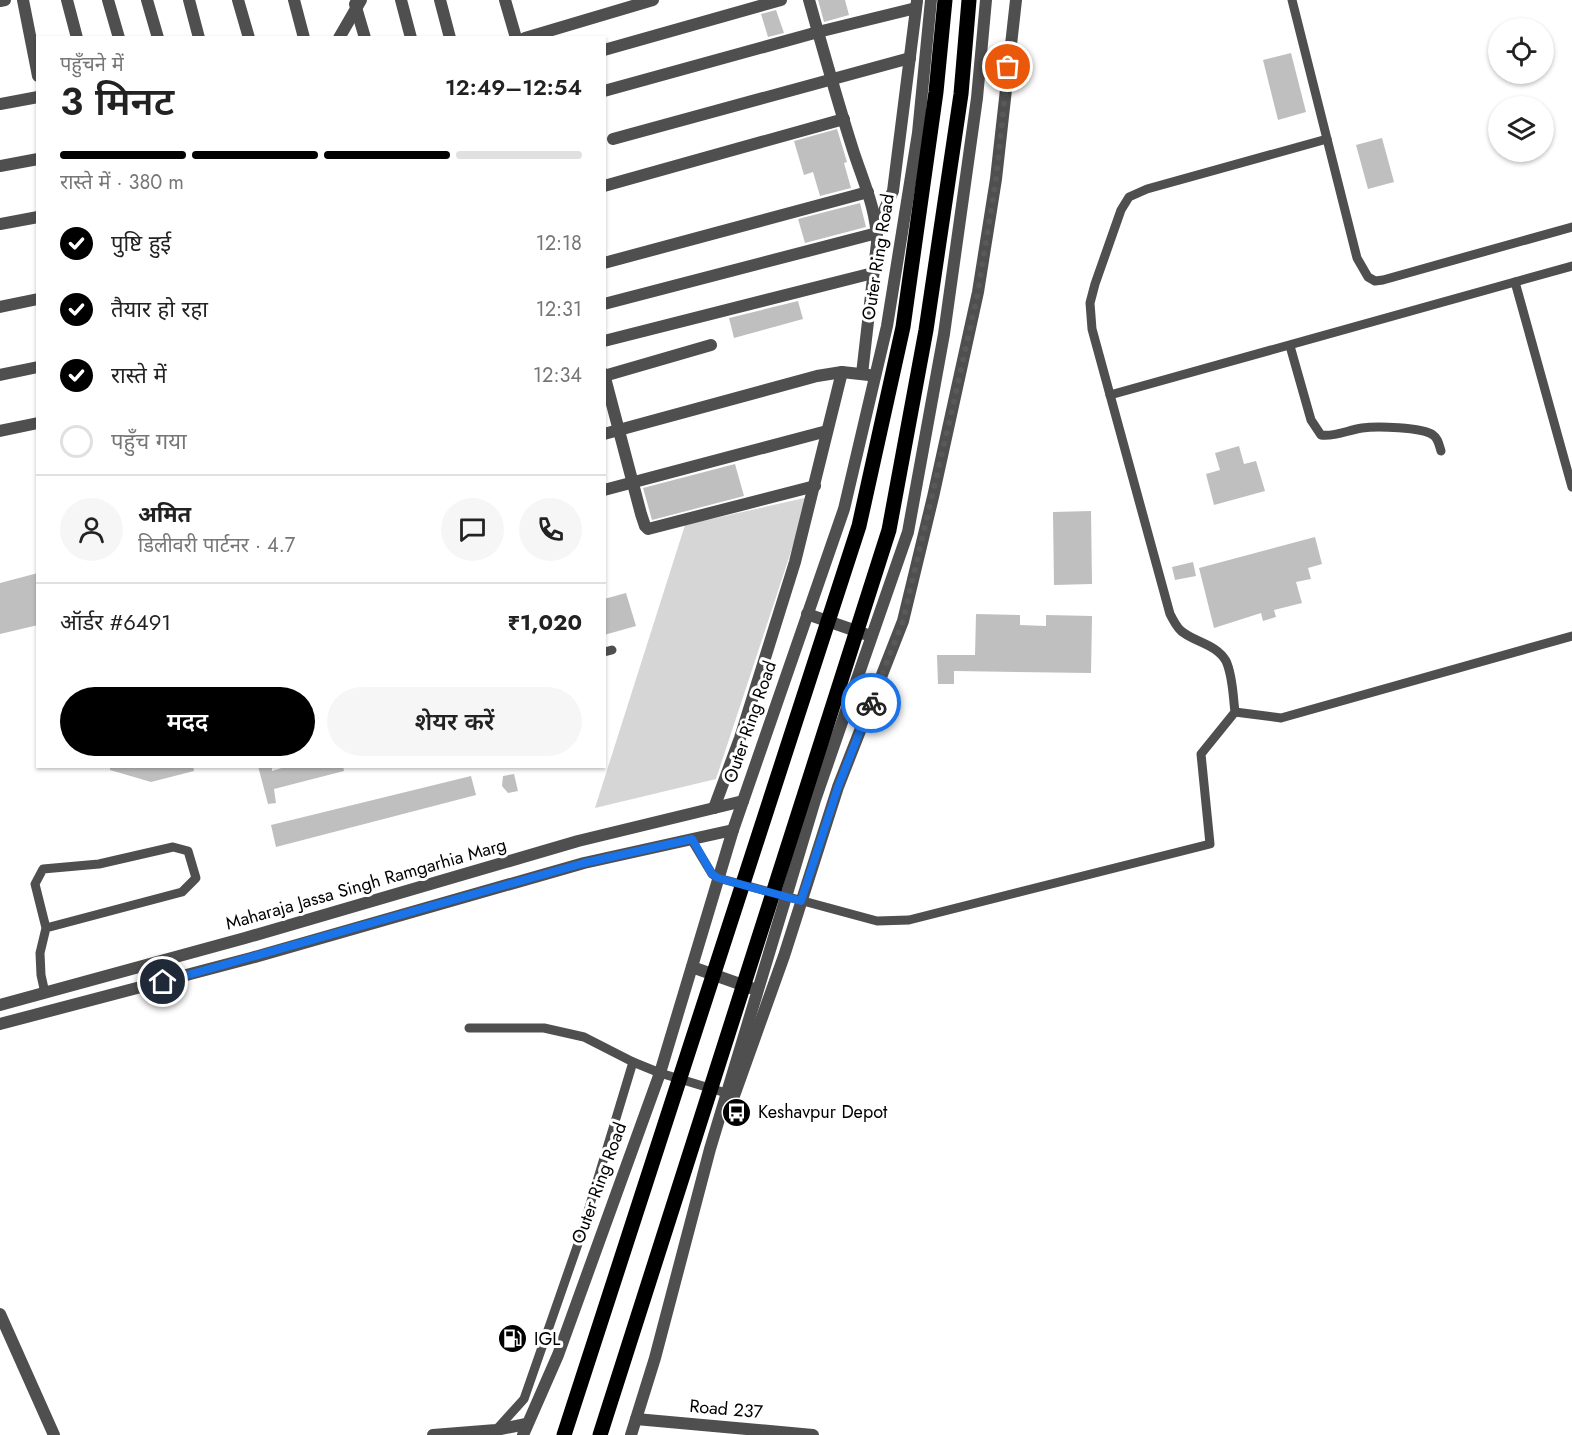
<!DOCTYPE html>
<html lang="hi">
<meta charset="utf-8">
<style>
:root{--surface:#fff;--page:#f6f6f6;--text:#222;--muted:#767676;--line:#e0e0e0;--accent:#000}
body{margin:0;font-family:Jost,"Noto Sans Devanagari",sans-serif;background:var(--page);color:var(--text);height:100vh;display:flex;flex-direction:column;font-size:22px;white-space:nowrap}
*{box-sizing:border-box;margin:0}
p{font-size:20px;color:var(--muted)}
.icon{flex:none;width:33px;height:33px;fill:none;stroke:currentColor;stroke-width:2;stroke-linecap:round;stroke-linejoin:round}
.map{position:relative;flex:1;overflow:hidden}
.drawer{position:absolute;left:36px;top:36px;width:570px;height:732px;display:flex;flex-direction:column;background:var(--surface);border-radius:0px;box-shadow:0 2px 4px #0004}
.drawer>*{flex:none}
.buttons{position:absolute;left:1488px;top:18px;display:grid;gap:12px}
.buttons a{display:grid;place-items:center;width:66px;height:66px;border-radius:50%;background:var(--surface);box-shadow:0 2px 4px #0004;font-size:30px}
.pin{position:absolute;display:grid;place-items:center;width:51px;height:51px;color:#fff;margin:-26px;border:3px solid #fff;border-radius:50%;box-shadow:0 2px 6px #0007}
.courier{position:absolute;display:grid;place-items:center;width:60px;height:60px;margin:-30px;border:4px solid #1a73e8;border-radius:50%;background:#fff;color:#222;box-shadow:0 2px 8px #0007}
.head em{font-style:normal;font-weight:600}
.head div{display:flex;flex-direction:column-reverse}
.head{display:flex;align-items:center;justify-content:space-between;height:102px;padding:0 24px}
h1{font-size:39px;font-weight:600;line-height:45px}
.bar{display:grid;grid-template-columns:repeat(4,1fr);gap:9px 6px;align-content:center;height:72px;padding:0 24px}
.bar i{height:8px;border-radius:4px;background:var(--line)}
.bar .on{background:var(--accent)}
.bar p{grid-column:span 4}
.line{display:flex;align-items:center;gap:15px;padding:0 24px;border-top:2px solid var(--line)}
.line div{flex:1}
.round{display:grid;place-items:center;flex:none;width:63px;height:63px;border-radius:32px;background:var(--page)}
ol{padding:0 24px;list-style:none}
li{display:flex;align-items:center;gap:18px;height:66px}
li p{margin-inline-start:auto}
li .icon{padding:6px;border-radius:50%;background:var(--accent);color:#fff;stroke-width:4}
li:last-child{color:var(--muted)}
li i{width:33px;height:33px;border:3px solid var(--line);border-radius:50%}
.action{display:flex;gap:12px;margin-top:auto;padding:12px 24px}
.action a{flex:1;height:69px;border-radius:36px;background:var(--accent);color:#fff;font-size:24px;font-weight:600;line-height:69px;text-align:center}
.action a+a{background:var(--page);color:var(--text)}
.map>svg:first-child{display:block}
.green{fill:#d6d6d6}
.building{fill:#bfbfbf}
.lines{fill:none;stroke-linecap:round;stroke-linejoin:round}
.service{stroke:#4f4f4f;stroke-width:9}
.minor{stroke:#4f4f4f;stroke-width:12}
.tertiary{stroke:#4f4f4f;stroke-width:12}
.primary{stroke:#000;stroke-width:15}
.done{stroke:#595959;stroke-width:6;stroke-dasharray:0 10.8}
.route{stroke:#1a73e8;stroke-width:8}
.labels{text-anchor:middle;stroke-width:6;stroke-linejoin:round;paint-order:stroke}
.street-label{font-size:18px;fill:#000;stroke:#fff}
.poi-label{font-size:18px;fill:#000;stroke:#fff;text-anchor:start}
</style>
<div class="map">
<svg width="1572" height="1435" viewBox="0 0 1572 1435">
<rect width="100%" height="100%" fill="#fff"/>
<polygon class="green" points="809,497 716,779 595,808 685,525"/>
<g class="building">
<polygon points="818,0 845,0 849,15 824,22"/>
<polygon points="776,10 784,33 768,37 761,14"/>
<polygon points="1291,53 1306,112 1278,120 1263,60"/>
<polygon points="837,129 847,162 844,163 851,188 820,196 813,172 804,175 794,141"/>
<polygon points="1382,138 1394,182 1368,189 1356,145"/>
<polygon points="860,203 866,227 805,243 798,219"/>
<polygon points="798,301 803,319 734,338 729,318"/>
<polygon points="1239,446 1244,464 1256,461 1265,491 1214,505 1206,474 1220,470 1215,453"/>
<polygon points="735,464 744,496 652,520 643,488"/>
<polygon points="1091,511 1092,584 1054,585 1053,512"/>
<polygon points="1315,537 1322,564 1308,568 1311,579 1296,582 1302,603 1274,610 1276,617 1263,621 1261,613 1214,628 1199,568"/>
<polygon points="1193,562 1196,576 1175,580 1172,567"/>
<polygon points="38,573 38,625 0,634 0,583"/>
<polygon points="626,593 636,626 604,635 604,599"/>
<polygon points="976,614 1020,615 1020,625 1046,626 1046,615 1092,616 1091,673 954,671 954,684 938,684 937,655 975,655"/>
<polygon points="110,766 193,766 194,771 151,782 110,770"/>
<polygon points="258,766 272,766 272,771 288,766 343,766 344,771 274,789 276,803 268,804"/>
<polygon points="514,774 518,791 508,793 502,786 503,776"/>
<polygon points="471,776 476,795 276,847 271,825"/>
</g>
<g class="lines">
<g class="service">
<polyline points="1292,0 1357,258 1368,277 1375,281 1383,280 1572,227"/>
<polyline points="1515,282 1572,487"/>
<path d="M1290,346L1311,420L1321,435C1335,437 1348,430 1362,428C1376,426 1422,427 1433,435C1438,438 1439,445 1441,451"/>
<polyline points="1110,395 1572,266"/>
<polyline points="604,652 612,650"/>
<polyline points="1235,712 1281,718 1572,636"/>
<path d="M691,839L712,874L718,878L877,921L909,920L1210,844L1201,754L1235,712C1233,697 1233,676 1226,661C1217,645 1198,643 1184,633C1177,629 1174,621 1170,614L1092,329L1090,303L1095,284L1121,210L1129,197L1147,189L1327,139"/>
<polyline points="45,993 41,975 40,953 46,928 35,884 43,869 99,864 173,847 188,851 196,878 182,892 46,928"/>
<polyline points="469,1028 544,1028 584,1037 633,1062"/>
<polyline points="496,1430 524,1399 579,1241 633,1062 660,1073 726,1093"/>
</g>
<g class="minor">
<polyline points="23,0 38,76"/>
<polyline points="67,0 77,38"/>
<polyline points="108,0 119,38"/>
<polyline points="147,0 158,38"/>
<polyline points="189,0 199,38"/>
<polyline points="238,0 249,38"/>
<polyline points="294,0 304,38"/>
<polyline points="401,0 411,38"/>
<polyline points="440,0 450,38"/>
<polyline points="505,0 516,38"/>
<path d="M809,0C823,50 837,100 853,150C863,181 877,210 877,243L862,374"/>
<polyline points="0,1 5,0"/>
<polyline points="355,4 365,38"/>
<polyline points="339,38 361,0"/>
<polyline points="525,38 653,0"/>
<polyline points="604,50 781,0"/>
<polyline points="604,91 818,32 916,8"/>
<polyline points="0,104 38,97"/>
<polyline points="613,139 910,58"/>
<polyline points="0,166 38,159"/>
<polyline points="604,186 844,119"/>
<polyline points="0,224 38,217"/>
<polyline points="877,226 893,191 917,1"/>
<polyline points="604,263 868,192"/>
<polyline points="604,304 877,233"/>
<polyline points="0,307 38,299"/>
<polyline points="604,341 873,273"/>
<polyline points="604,374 641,514 645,526 648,529 815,486"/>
<polyline points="0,375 38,367"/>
<polyline points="604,376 711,345"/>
<polyline points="0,431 38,423"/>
<polyline points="604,434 817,376 842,372 869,375"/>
<polyline points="604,490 827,431"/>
<polyline points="714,808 740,738 795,562 842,372"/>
</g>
<g class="tertiary">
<polyline points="807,614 865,634"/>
<polyline points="692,967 751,988"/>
<polyline points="0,1005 245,938 578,841 743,801"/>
<polyline points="0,1024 251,958 584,863 733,830"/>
<polyline points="730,1107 784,956 838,787 903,621 933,497 978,292 996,179 1016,0"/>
<polyline points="0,1314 54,1435"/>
<polyline points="636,1419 813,1435"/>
<polyline points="433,1435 496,1430 526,1424"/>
<polyline points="523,1435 558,1355 660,1073 733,830 844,509 887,326 918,133 931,0"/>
<polyline points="631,1435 655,1358 710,1149 786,897 815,800 908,532 944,334 977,98 986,0"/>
</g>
<g class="primary">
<polyline points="564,1435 859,526 903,327 936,92 945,0"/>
<polyline points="600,1435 889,530 926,330 961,94 969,0"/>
</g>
</g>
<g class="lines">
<polyline class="done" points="871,703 903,621 953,406 978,292 996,179 1008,67"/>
<polyline class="route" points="163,982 584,863 692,839 712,874 718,878 801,901 838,787 871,703"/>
</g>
<defs>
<symbol id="bus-disc" viewBox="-11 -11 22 22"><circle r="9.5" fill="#000" stroke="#fff"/><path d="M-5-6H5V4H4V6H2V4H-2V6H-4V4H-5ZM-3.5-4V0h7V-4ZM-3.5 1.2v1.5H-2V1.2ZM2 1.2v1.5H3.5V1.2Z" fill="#fff"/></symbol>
<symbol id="fuel-disc" viewBox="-11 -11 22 22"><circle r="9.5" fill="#000" stroke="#fff"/><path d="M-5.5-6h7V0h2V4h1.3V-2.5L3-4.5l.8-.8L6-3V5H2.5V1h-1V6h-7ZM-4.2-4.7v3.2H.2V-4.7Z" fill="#fff"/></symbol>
</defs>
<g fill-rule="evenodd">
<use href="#bus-disc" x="720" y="1096" width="33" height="33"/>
<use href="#fuel-disc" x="496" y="1322" width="33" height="33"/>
</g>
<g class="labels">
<g class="street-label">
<text transform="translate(878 257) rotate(-81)" y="6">Outer Ring Road</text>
<text transform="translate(750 722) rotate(-71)" y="6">Outer Ring Road</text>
<text transform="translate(366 884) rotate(-16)" y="6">Maharaja Jassa Singh Ramgarhia Marg</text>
<text transform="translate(599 1183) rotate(-70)" y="6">Outer Ring Road</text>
<text transform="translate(726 1409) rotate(5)" y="6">Road 237</text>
</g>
<g class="poi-label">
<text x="758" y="1118">Keshavpur Depot</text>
<text x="534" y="1345">IGL</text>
</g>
</g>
</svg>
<div class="buttons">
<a><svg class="icon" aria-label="locate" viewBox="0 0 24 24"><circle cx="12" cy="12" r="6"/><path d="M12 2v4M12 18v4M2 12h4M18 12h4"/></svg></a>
<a><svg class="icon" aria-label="layers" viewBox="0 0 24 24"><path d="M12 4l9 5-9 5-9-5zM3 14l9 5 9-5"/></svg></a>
</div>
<div class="pin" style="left:1008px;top:67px;background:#ea580c"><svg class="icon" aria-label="bag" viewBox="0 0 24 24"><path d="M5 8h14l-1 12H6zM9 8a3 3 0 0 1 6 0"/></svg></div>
<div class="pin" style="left:163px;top:982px;background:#1f2937"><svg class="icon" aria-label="home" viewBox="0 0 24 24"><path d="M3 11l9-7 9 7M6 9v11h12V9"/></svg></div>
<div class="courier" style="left:871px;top:703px"><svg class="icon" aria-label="bike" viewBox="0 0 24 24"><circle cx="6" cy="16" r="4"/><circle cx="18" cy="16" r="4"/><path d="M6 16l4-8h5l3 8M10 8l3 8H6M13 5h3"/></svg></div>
<section class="drawer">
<div class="head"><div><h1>3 मिनट</h1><p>पहुँचने में</p></div><em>12:49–12:54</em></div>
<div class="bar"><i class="on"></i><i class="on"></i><i class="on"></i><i></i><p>रास्ते में · 380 m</p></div>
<ol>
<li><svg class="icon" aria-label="check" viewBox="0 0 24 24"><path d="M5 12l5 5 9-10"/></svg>पुष्टि हुई<p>12:18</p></li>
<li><svg class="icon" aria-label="check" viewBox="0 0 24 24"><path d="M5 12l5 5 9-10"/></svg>तैयार हो रहा<p>12:31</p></li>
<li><svg class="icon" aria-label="check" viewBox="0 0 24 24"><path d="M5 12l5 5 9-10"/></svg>रास्ते में<p>12:34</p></li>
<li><i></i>पहुँच गया</li>
</ol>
<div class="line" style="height:108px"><a class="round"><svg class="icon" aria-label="person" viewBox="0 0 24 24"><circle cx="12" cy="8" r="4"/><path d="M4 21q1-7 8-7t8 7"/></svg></a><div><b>अमित</b><p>डिलीवरी पार्टनर · 4.7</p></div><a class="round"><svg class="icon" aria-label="chat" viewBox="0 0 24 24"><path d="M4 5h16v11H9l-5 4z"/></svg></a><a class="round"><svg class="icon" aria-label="phone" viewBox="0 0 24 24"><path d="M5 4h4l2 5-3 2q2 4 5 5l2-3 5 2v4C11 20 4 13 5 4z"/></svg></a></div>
<div class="line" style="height:78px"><div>ऑर्डर #6491</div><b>₹1,020</b></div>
<div class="action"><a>मदद</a><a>शेयर करें</a></div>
</section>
</div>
